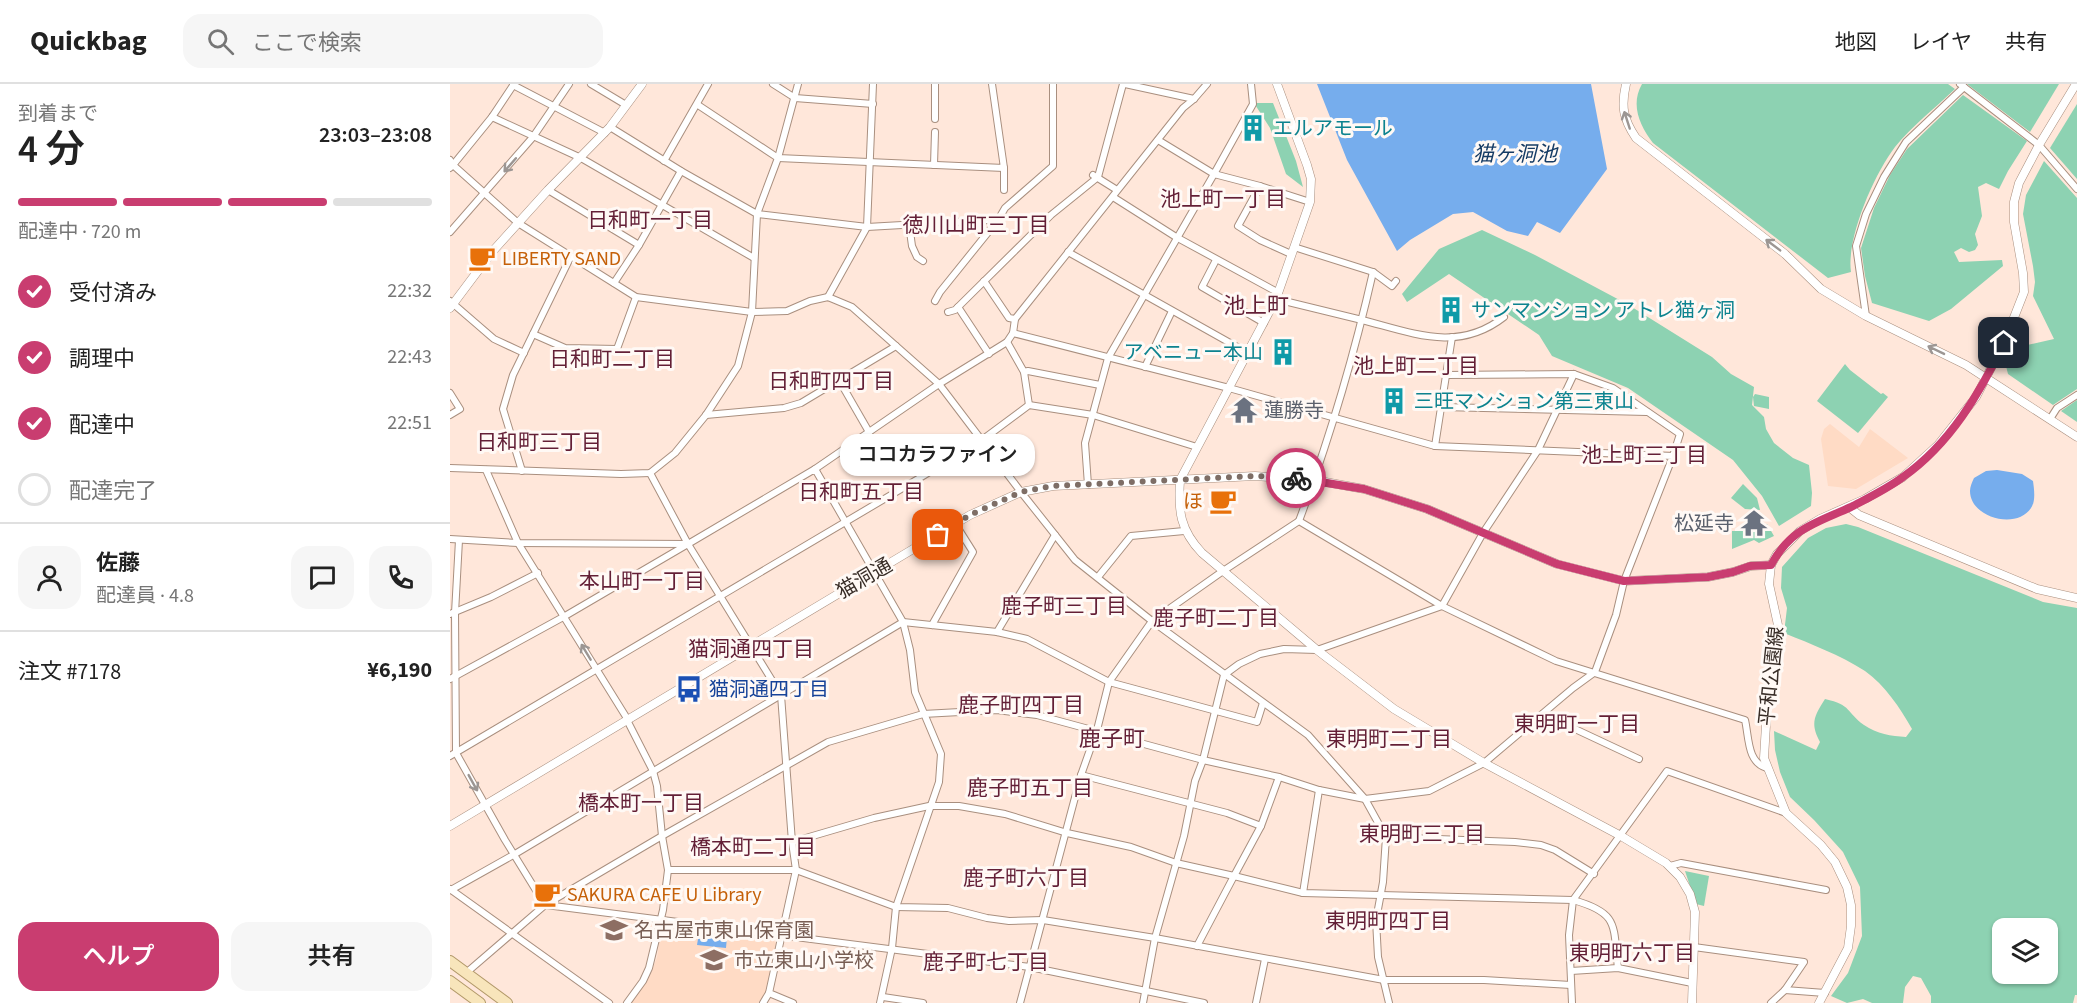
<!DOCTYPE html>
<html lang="ja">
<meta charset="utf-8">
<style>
:root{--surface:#fff;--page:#f6f6f6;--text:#222;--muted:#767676;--line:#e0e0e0;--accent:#c93d70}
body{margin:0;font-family:"Source Sans 3","Noto Sans JP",sans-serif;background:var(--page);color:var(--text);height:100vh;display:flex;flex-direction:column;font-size:22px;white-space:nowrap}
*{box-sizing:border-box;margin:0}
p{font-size:20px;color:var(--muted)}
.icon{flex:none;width:33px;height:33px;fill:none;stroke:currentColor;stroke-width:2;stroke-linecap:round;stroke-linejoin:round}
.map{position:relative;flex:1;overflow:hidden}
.sheet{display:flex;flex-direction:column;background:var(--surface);width:450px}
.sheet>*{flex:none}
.buttons{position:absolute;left:1542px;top:834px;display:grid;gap:12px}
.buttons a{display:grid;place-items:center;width:66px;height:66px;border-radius:12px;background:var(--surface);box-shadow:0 2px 4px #0004;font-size:30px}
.pin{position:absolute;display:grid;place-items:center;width:51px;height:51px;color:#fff;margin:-26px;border-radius:12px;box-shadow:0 3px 9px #0006}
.courier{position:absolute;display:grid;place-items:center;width:60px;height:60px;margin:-30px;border:4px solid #c93d70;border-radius:50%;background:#fff;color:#222;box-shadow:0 2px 8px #0007}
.bubble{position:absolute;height:42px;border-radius:18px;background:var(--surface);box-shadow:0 2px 4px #0004;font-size:20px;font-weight:600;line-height:42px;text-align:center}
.summary em{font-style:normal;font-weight:600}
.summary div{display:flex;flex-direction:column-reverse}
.summary{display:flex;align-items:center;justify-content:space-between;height:102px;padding:0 18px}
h1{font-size:39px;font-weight:600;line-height:45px}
.bar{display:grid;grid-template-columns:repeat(4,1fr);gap:9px 6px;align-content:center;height:72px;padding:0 18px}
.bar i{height:8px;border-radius:4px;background:var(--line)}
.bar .on{background:var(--accent)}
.bar p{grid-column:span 4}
.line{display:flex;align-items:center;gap:15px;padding:0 18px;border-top:2px solid var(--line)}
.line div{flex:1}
.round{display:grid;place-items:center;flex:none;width:63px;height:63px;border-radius:18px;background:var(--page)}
ol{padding:0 18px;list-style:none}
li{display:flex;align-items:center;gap:18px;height:66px}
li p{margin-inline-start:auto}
li .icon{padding:6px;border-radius:50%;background:var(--accent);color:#fff;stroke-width:4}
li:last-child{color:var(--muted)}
li i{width:33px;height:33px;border:3px solid var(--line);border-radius:50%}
.action{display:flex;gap:12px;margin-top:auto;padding:12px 18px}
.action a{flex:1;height:69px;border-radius:18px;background:var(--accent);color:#fff;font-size:24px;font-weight:600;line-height:69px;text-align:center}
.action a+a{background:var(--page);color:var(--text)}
header{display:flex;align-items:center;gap:36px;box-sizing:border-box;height:84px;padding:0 30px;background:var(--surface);border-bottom:2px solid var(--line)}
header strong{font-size:28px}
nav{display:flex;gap:33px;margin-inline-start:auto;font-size:21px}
.search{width:420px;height:54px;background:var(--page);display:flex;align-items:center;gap:15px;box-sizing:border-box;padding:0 21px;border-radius:18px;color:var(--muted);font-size:22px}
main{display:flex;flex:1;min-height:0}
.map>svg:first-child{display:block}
.built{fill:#ffdbc5}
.green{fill:#8dd2b2;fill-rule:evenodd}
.water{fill:#76aded}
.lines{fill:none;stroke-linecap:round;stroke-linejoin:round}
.minor-casing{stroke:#a98f7f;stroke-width:8}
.tertiary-casing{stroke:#a98f7f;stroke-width:9}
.primary-casing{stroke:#b29969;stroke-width:12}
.minor{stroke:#fff;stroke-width:6}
.tertiary{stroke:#fff;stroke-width:8}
.primary{stroke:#f8e5bb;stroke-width:10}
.oneway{stroke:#9c9693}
.done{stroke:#7e6e66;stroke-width:6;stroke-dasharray:0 10.8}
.route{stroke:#c93d70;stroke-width:8}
.labels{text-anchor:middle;stroke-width:6;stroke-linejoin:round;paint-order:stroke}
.culture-label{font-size:20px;fill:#0d838f;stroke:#fff9f5;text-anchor:start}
.food-label{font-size:20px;fill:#c56008;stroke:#fff9f5;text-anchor:start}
.worship-label{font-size:20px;fill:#5b616d;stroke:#fff9f5;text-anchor:start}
.street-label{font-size:20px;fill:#382d27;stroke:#fff9f5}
.transit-label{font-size:20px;fill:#164399;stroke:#fff9f5;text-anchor:start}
.education-label{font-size:20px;fill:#785e54;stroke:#fff9f5;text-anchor:start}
.water-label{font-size:21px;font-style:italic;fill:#153b64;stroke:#fff9f5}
.neighbourhood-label{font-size:21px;fill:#631f36;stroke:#fff9f5}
.quarter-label{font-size:22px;fill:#631f36;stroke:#fff9f5}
</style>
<header>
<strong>Quickbag</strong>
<div class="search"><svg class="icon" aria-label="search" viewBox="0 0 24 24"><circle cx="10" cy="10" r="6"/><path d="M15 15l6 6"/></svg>ここで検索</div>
<nav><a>地図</a><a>レイヤ</a><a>共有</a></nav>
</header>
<main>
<section class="sheet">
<div class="summary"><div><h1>4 分</h1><p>到着まで</p></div><em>23:03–23:08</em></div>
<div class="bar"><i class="on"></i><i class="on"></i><i class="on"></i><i></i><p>配達中 · 720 m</p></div>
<ol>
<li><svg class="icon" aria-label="check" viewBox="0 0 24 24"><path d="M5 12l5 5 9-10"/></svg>受付済み<p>22:32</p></li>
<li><svg class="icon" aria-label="check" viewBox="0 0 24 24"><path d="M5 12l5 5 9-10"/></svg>調理中<p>22:43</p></li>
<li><svg class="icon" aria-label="check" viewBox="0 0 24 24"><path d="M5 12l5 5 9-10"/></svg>配達中<p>22:51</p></li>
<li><i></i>配達完了</li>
</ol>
<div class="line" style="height:108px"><a class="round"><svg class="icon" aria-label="person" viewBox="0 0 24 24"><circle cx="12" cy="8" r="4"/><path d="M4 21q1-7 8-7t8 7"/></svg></a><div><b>佐藤</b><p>配達員 · 4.8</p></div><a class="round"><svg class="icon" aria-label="chat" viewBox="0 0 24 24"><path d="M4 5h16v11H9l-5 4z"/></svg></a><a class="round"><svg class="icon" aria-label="phone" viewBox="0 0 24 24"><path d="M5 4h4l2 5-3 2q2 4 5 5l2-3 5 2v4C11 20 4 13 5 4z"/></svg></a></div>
<div class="line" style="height:78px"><div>注文 #7178</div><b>¥6,190</b></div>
<div class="action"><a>ヘルプ</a><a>共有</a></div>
</section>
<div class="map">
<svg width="1627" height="919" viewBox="0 0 1627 919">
<rect width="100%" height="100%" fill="#ffe7da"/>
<g class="built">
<polygon points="1380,340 1409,363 1420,345 1458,374 1406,405 1378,402 1371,355 1374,345"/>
<polygon points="212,840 323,856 326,859 316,909 308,919 180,919 201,889 207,873"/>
</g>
<g class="green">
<path d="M1192,0H1498L1505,5C1485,24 1462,42 1445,63C1424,90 1396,155 1401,188L1378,194L1203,59C1190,42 1180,21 1192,0Z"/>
<polygon points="1517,0 1609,0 1580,48"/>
<polygon points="1513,11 1577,57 1558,87 1549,105 1536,99 1528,103 1532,132 1525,150 1528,161 1525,166 1519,168 1511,164 1504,168 1509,178 1552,176 1553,182 1501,225 1479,237 1422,219 1415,192 1411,164 1424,124 1440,91 1457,65"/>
<polygon points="804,19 823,19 846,77 853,103 836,90 820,44"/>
<polygon points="1627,20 1627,95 1600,64"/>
<polygon points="1594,77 1627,114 1627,305 1603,321 1558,290 1556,282 1568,263 1604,255 1583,212 1585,198 1583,182 1573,130 1576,111"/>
<polygon points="1032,146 1085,171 1177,220 1262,273 1281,290 1304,303 1302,321 1314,333 1316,345 1324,359 1343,374 1359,381 1362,409 1361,422 1329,442 1312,412 1283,376 1178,304 1102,272 1089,251 999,190 957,218 952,210 989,165"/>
<polygon points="1395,280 1400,286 1431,310 1433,309 1438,313 1408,349 1367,317"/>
<polygon points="1305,310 1319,313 1319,325 1304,322 1303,313"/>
<polygon points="1627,316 1627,338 1611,327"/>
<polygon points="1293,400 1307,414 1310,426 1295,425 1281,414"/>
<polygon points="1311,440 1317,440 1324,452 1309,459 1304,456 1282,465 1282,447 1311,447"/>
<path d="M1396,440L1408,443L1593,518L1627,524V911H1625L1623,919H1481V912L1471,894L1463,892L1455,903L1453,919H1422L1413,915L1397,919L1381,912L1398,889L1412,852L1410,803L1393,768L1364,736L1340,713L1330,688L1325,666L1324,647L1366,666L1370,658C1360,640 1364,632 1375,615C1402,621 1396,628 1414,641C1427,650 1441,652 1456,653L1462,645C1450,624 1435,601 1415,587C1390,571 1361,560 1334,549L1337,524L1331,504L1332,483L1358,454L1376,444ZM1552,844H1598V890H1552Z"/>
<polygon points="1235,787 1259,792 1254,822 1246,820"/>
</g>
<g class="water">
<polygon points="867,0 1141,0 1157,85 1110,149 1087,138 1078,152 1057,147 1023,128 1003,130 960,156 947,167 897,76"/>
<path d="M1547,386L1572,390L1583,397C1584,405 1586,417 1581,424C1567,446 1520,434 1520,407C1520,403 1522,398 1524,394L1536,387Z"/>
<polygon points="249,849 277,853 276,864 247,861"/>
</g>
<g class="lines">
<defs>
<g id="minor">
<polyline points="64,0 42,33 3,81 68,139 186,213 302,228 337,227 360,217 378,213 402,223 489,300 571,408 625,476 702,537 659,598 647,646 631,691 570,919"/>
<polyline points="141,0 176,21"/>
<polyline points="323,0 345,14 423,20"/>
<polyline points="423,0 417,143 540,136"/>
<polyline points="675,0 744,15"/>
<polyline points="1510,0 1589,61 1627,105"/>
<polyline points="63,1 155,49"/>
<polyline points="248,21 328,74 554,84 542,0"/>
<polyline points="42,33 131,74 304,174"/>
<polyline points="485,35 485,0"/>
<polyline points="160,43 231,87 307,130 417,143 378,213"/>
<polyline points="708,56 764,90 803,20 801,0"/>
<polyline points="0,76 3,81 0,84"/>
<polyline points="214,77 258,0"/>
<polyline points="484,81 485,48"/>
<polyline points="554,84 554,106"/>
<polyline points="643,91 667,106"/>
<polyline points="810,102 860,118"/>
<polyline points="98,106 189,161"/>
<polyline points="663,113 726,153 827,208"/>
<polyline points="459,140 462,162 467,173 473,177"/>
<polyline points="0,148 83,53 119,0"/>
<polyline points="844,163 923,188 942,202 946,197"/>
<polyline points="618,168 798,269"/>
<polyline points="766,176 752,203 814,239"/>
<polyline points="534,197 559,234 565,235"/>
<polyline points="164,199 189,161 231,87"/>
<path d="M826,215C855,222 883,229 912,236C963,249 1008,269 1054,233"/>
<polyline points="0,217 44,255 74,269"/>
<polyline points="485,217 490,208 548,136 555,124 603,82 603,0"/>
<polyline points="508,223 539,270"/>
<polyline points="498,228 505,226 601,131 648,93 673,0"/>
<polyline points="1416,232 1406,162 1416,130 1434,93 1456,58 1514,3"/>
<polyline points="563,249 565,235 733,24 744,15 757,0"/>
<polyline points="83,250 115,264 167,265 186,213"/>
<polyline points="557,258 574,288 579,321"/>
<polyline points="695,283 722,227"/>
<polyline points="574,288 578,287 650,301"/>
<polyline points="996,291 1124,290 1163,304 1230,350 1223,372"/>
<polyline points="389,296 419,348"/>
<polyline points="0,309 10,325 0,331"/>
<polyline points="991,323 1197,328"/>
<polyline points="256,331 334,324 351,319 446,262"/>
<polyline points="1600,335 1607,324 1627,311"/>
<polyline points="985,362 1002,253"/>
<polyline points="0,384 171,390 200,389 225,369 256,331 288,282 302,228 307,130 328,74 348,0"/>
<polyline points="36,386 68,459 178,636"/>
<polyline points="72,387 53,325 63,291 121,172"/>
<polyline points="200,389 238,460"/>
<polyline points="638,401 635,359 658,274 764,90 810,102 788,142 810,156 841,170"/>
<path d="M849,437C879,356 904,272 923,188"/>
<polyline points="0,455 68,459 237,460"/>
<polyline points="9,456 5,529 6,669 55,756 95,821"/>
<polyline points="648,493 681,452 734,447"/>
<polyline points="0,530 41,513 88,489"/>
<polyline points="482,541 523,468 506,441"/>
<polyline points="547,548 605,451"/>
<polyline points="0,595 115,532 238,460"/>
<polyline points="1093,630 1189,675"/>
<polyline points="0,672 468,395 532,356 579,321 643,331 747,363"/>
<polyline points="631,691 777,729 811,742"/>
<polyline points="829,693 753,676 774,591 789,580 810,570 834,565 867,566 992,522 1033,449 1088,366 1124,290"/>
<path d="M936,753L915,715L858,651L702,537L773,487L849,437L992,522L1106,577L1295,636C1299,653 1297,679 1317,684"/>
<polyline points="342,758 424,734 479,722 509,722 555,730 617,749 681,763 726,779 784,792 811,742 829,693 869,706 915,715 979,707 1034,679 1123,604 1145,588 1166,531 1174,497 1223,372 985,362 779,304 563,249 557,258 489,300 365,385"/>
<polyline points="1220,782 1231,779 1376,806"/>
<polyline points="218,786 346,786 446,823 498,824 537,834 559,837 593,836 705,854 934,896 1034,896 1121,901"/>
<polyline points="0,805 159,919"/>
<polyline points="1,806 65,770 453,538 547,548 577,555 659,598 807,638 813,619"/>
<polyline points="853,809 869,706"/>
<polyline points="96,821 580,883 754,919"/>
<path d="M747,862L784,792L853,809L1123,816C1170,829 1163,842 1168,884"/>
<polyline points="1244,863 1354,878 1335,906 1321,919"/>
<polyline points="1121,887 1168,884 1242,899"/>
<polyline points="16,889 95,821 212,752 378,658 473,630 547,626 587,631 753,676 745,697 734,752 705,854 693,919"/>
<polyline points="1335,906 1375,909"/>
<polyline points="433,913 473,919"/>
<polyline points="177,919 193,897 199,884 213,826 218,786 212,752 207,702 203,687 177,636"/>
<polyline points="313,919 319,909"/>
<polyline points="343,919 319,909 346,786 342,758 331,611 238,460 365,385 453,538 460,566 465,608 491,670 489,698 446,823 442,864 430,919"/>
<polyline points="806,919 815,875"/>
<polyline points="939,919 928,873 926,836 933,798 936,753 1065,758 1091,761 1105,766 1144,790"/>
<polyline points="1122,919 1119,851 1123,816 1217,687 1336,729"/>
</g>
<g id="tertiary">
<path d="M827,0L857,81L861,95L860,118L826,215L730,396C728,427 730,446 752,469L867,566L944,625L1034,679L1171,752L1216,779L1230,793L1240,810L1245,828L1242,919"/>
<path d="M1176,0C1171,22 1173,35 1186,54L1335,170L1371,205L1416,232L1516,281L1627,353"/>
<polyline points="0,224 42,168 98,106 160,43 192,0"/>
<polyline points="1399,423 1409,431 1587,505 1627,514"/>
<polyline points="0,742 520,431 571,408 603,402 805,392 864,396 914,405 977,425 1107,480 1174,497 1258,493 1283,488 1301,482 1321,481"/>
<polyline points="1369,919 1398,864 1401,842 1401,821 1397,803 1385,778 1371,761 1336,729 1314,674 1317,624 1328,541 1319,500 1321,481 1327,470 1350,447 1370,435 1415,415 1453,393 1488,361 1526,313 1554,259 1574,208 1573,189 1564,138 1564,118 1569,99 1589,61 1626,0"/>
</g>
<g id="primary">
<polyline points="0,877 57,919"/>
<polyline points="0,897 30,919"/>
</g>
</defs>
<use href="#minor" class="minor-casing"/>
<use href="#tertiary" class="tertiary-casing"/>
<use href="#primary" class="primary-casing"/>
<use href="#minor" class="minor"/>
<use href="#tertiary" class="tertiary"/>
<use href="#primary" class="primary"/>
</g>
<defs><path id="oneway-shaft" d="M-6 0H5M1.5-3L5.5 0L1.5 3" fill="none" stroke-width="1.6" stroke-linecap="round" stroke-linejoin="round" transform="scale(1.5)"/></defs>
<g class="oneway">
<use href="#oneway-shaft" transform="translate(1177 36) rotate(-108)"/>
<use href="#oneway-shaft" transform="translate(60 81) rotate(131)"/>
<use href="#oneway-shaft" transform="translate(1323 161) rotate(-143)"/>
<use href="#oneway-shaft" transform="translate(1486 266) rotate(-154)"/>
<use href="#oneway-shaft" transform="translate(136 568) rotate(-121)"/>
<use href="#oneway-shaft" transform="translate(23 699) rotate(61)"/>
</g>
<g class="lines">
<polyline class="done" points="488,451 520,431 571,408 603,402 805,392 846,394"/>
<path class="route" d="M846,394L914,405L977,425L1107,480L1174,497L1258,493L1283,488L1300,482L1321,481C1341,444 1366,439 1401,423C1418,414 1437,405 1453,393C1500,360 1530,309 1554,259"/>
</g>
<defs>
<symbol id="building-bare" viewBox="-9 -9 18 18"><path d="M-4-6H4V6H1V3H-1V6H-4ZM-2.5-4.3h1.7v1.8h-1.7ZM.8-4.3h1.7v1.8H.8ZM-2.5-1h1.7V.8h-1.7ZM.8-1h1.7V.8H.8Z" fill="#0f9aa8" stroke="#fff9f5" stroke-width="2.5" paint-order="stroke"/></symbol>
<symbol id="cafe-bare" viewBox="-9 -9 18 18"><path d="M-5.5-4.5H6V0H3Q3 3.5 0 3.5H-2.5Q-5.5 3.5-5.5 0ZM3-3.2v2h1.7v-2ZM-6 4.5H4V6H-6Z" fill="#e8710a" stroke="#fff9f5" stroke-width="2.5" paint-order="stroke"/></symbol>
<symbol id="temple-bare" viewBox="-9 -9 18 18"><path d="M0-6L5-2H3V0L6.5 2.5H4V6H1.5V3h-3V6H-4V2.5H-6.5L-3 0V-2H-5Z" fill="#6b7280" stroke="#fff9f5" stroke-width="2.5" paint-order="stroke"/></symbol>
<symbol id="bus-bare" viewBox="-9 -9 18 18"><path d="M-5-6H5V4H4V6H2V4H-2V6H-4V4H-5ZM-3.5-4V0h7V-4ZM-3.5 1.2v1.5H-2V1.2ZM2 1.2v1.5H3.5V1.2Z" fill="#1a4fb4" stroke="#fff9f5" stroke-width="2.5" paint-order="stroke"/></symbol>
<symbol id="school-bare" viewBox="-9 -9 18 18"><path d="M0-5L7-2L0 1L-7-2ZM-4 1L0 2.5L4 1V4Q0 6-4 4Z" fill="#8d6e63" stroke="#fff9f5" stroke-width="2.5" paint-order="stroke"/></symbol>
</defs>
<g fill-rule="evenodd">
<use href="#building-bare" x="784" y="25" width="38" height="38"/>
<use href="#cafe-bare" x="13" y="155" width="38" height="38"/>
<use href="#building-bare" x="982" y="207" width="38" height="38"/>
<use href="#building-bare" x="814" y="249" width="38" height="38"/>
<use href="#building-bare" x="925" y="298" width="38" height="38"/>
<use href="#temple-bare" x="775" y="307" width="38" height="38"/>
<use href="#cafe-bare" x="754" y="398" width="38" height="38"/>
<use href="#temple-bare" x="1285" y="420" width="38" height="38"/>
<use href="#bus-bare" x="220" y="586" width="38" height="38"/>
<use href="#cafe-bare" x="78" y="791" width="38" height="38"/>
<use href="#school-bare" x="145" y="827" width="38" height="38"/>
<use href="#school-bare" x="245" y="857" width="38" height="38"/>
</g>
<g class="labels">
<g class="culture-label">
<text x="823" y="51">エルアモール</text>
<text x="1021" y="233">サンマンション アトレ猫ヶ洞</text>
<text x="813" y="275" text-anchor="end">アベニュー本山</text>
<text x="964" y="324">三旺マンション第三東山</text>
</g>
<g class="food-label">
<text x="52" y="181">LIBERTY SAND</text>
<text x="753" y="424" text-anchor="end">ほ</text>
<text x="117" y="817">SAKURA CAFE U Library</text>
</g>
<g class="worship-label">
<text x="814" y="333">蓮勝寺</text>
<text x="1284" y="446" text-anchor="end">松延寺</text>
</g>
<g class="street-label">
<text transform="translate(414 494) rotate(-30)" y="7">猫洞通</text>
<text transform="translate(1321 592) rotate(-84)" y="7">平和公園線</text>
</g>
<g class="transit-label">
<text x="259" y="612">猫洞通四丁目</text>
</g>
<g class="education-label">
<text x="184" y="853">名古屋市東山保育園</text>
<text x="284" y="883">市立東山小学校</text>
</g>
<g class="water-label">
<text x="1065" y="77">猫ヶ洞池</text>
</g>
<g class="neighbourhood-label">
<text x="773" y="122">池上町一丁目</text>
<text x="200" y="143">日和町一丁目</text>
<text x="526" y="148">徳川山町三丁目</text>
<text x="162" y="282">日和町二丁目</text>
<text x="966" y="289">池上町二丁目</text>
<text x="381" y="304">日和町四丁目</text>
<text x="89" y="365">日和町三丁目</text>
<text x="1194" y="378">池上町三丁目</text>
<text x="411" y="415">日和町五丁目</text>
<text x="192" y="504">本山町一丁目</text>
<text x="614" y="529">鹿子町三丁目</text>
<text x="766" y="541">鹿子町二丁目</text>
<text x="301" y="572">猫洞通四丁目</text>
<text x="571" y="628">鹿子町四丁目</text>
<text x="1127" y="647">東明町一丁目</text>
<text x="939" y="662">東明町二丁目</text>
<text x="580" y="711">鹿子町五丁目</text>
<text x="191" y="726">橋本町一丁目</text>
<text x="972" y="757">東明町三丁目</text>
<text x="303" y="770">橋本町二丁目</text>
<text x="576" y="801">鹿子町六丁目</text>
<text x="938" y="844">東明町四丁目</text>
<text x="1182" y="876">東明町六丁目</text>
<text x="536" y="885">鹿子町七丁目</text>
</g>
<g class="quarter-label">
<text x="806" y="229">池上町</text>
<text x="662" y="662">鹿子町</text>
</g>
</g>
</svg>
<div class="buttons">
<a><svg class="icon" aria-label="layers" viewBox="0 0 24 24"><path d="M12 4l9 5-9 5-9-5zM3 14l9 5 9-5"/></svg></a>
</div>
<div class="pin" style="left:488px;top:451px;background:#ea580c"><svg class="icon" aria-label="bag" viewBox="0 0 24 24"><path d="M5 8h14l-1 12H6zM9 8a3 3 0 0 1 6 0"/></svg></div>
<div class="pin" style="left:1554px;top:259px;background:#1f2937"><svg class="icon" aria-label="home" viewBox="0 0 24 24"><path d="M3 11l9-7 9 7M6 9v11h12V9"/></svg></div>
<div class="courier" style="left:846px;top:394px"><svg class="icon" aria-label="bike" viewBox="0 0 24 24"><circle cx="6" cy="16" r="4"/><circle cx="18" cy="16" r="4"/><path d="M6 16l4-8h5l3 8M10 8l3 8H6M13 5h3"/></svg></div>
<div class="bubble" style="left:390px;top:350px;width:195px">ココカラファイン</div>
</div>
</main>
